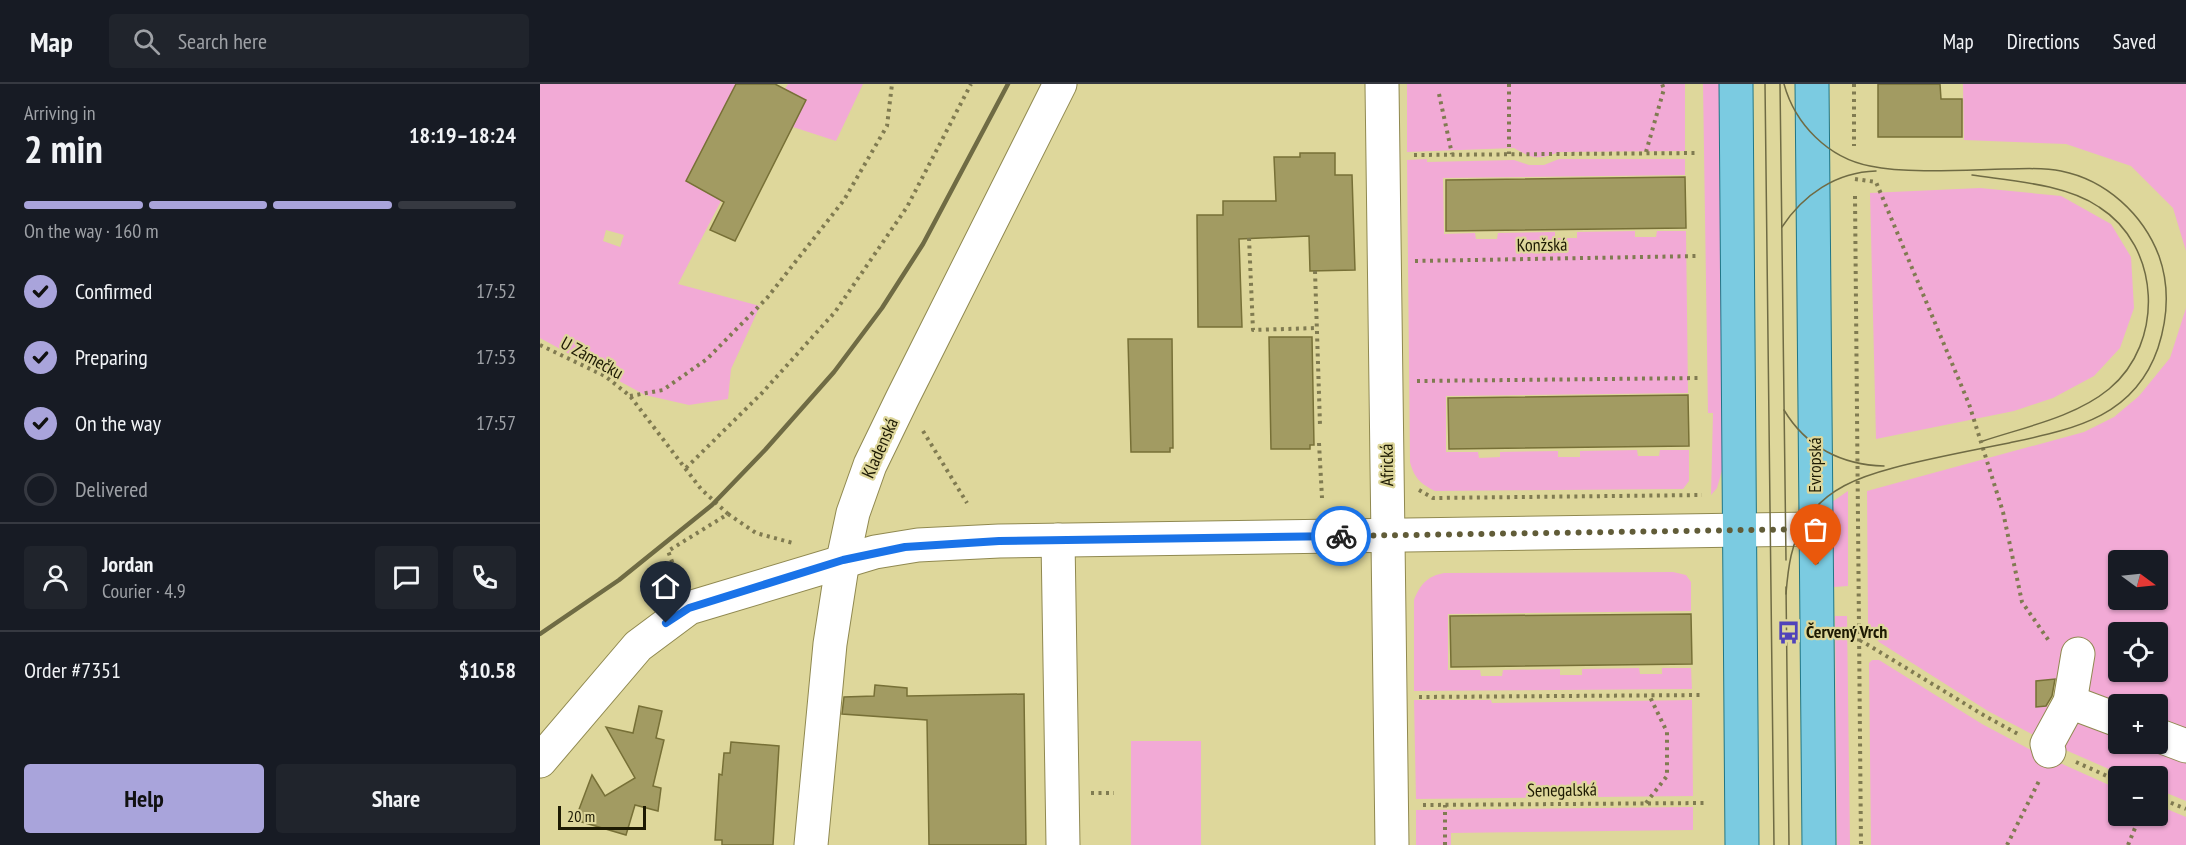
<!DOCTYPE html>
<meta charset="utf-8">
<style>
:root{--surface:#171b24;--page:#20242c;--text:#f1f3f6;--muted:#9ea1a6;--line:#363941;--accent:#a9a4db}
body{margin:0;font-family:"PT Sans Narrow",sans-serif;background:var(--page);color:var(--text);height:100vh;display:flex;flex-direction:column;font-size:22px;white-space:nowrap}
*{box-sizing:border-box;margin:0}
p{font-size:20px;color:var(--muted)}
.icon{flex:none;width:33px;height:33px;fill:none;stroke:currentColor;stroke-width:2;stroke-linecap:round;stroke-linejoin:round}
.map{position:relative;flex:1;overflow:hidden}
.side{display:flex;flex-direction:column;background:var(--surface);width:540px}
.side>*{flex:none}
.needle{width:39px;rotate:105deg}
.controls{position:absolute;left:1568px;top:466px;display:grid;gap:12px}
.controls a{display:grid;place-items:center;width:60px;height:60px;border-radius:6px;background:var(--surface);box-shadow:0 2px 4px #0004;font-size:30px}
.scale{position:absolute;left:18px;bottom:15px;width:88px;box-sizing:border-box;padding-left:6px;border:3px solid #1d1a03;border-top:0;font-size:16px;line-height:21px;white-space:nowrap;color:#1d1a03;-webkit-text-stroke:4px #ded79b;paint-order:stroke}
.pin{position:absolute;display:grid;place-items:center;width:51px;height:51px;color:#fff;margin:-62px -26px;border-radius:50% 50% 50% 0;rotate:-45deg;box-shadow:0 0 6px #0007}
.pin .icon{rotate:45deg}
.courier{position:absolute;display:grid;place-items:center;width:60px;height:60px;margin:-30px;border:4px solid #1a73e8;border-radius:50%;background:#fff;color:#222;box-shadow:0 2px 8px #0007}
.summary em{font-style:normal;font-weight:700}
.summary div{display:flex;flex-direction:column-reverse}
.summary{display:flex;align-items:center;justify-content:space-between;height:102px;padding:0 24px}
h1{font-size:39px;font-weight:700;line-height:45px}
.bar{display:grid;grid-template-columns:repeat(4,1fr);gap:9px 6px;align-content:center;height:72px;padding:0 24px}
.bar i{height:8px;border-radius:4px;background:var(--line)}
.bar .current{background:var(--accent)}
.bar p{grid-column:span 4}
.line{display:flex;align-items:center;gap:15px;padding:0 24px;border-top:2px solid var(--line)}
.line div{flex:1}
.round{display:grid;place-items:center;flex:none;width:63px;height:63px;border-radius:6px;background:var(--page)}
ol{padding:0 24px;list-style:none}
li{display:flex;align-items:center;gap:18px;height:66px}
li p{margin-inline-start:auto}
li .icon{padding:6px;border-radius:50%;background:var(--accent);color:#111;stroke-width:4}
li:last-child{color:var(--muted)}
li i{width:33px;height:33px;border:3px solid var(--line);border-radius:50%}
.cta{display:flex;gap:12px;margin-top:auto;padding:12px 24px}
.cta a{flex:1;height:69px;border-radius:6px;background:var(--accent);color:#111;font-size:24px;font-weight:700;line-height:69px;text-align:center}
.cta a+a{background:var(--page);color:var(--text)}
header{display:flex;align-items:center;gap:36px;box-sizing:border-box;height:84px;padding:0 30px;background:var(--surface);border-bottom:2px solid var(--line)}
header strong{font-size:28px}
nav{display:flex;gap:33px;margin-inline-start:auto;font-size:21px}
.search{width:420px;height:54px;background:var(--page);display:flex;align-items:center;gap:15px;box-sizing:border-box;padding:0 21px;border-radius:6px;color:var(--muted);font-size:22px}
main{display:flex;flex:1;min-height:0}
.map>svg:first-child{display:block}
.green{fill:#f2aad6;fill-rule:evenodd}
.building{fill:#a29b62;stroke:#777037;stroke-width:1.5}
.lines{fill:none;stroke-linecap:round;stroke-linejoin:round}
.minor-casing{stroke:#908950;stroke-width:35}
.major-casing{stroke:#217686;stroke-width:35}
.path{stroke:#807b51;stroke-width:4;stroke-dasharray:3 4.5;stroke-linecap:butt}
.minor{stroke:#fff;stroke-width:33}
.major{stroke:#7bcbe1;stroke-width:33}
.tram{stroke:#6f6b44;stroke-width:1.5}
.rail{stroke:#6f6b44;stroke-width:4.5}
.done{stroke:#615c38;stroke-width:6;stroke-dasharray:0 10.8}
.route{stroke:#1a73e8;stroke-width:8}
.labels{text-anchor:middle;stroke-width:4.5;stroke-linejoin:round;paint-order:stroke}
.street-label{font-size:18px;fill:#1d1a03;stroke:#ded79b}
.poi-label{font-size:18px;font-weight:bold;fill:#1d1a03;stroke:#ded79b;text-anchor:start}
</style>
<header>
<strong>Map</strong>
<div class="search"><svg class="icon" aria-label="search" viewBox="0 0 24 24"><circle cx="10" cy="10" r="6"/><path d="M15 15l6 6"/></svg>Search here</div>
<nav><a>Map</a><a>Directions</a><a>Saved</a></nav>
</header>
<main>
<section class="side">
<div class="summary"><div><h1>2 min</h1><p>Arriving in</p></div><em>18:19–18:24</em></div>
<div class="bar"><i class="current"></i><i class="current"></i><i class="current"></i><i></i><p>On the way · 160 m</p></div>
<ol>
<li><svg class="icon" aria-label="check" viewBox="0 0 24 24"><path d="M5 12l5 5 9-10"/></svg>Confirmed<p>17:52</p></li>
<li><svg class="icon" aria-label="check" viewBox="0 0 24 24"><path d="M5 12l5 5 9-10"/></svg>Preparing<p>17:53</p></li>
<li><svg class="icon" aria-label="check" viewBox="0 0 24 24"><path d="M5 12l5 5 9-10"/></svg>On the way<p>17:57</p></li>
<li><i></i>Delivered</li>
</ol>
<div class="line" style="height:108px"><a class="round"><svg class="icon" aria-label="person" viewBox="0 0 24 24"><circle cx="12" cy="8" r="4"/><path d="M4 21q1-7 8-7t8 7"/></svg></a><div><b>Jordan</b><p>Courier · 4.9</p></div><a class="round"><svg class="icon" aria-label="chat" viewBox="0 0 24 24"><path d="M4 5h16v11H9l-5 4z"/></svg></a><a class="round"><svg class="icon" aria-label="phone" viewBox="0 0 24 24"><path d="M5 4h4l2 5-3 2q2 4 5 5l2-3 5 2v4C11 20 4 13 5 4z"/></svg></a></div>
<div class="line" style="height:78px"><div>Order #7351</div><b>$10.58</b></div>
<div class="cta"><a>Help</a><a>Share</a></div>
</section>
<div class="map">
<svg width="1646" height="761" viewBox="0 0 1646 761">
<rect width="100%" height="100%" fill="#ded79b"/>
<g class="green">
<path d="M0,0H196L146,97L181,117L138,200L220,222L191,285L188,315L149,321L105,311L0,254ZM66,146L84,151L80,163L63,157Z"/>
<polygon points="248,0 323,0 296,57 253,43 266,16 245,5"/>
<path d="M867,0H1145V67L1019,68C999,76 993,75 974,64L867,68Z"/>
<polygon points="1163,0 1179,0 1183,383 1177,404 1171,411 1173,329 1168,329"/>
<polygon points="1423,0 1646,0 1646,167 1633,124 1591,82 1526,60 1424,56"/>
<path d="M887,75V78L974,76L989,81H1004L1019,75H1145V91L903,94L904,150L935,149L936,155H957L958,149L1015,148V154H1037V148L1095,147V153H1116L1117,147H1146L1148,309L906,312V368H938L939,374L960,373V368L1018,367V373H1040V367L1097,366L1098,372H1119L1120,366H1149V397L1143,405L895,407C881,400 874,394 870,378L867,76Z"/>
<polygon points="1440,104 1521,112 1571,140 1591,173 1594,224 1580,264 1554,292 1513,314 1474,327 1336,355 1330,109"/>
<path d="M1646,214V717L1617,705V693H1587L1505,657L1448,627L1339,558L1328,541L1327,407L1544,348L1574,333L1599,312L1630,274L1646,224ZM1578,477H1617V516H1578ZM1578,549H1617V588H1578ZM1520,595L1517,620L1504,622L1496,597ZM1578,621H1617V660H1578Z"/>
<polygon points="1308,407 1308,502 1294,503 1292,418"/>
<path d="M1133,488L1146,491L1151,498V527L908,530V586H940L941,592H962L963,586L1020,585V591H1042V585L1099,584L1100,590H1122V584H1151L1152,605L874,607V516C880,501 887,492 904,489Z"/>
<polygon points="1295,532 1307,532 1310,761 1297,761"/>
<polygon points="1332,576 1339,576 1442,640 1491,666 1578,705 1578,732 1617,732 1617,721 1646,733 1646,761 1331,761 1329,579"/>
<polygon points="874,616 951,616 952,619 1152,616 1153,712 876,715"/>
<rect x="591" y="657" width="70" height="104"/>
<polygon points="1153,723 1153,746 911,749 911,761 876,761 876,726"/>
</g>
<g class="building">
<polygon points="196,0 235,0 266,16 195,157 170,146 184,118 146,97"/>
<polygon points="1338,0 1400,0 1401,15 1422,15 1422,53 1338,53"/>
<polygon points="760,69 795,69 795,91 812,91 815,186 770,187 769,152 699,155 702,243 658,243 657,131 683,131 683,117 736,117 734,73 760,73"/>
<polygon points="1145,93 1146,144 906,147 906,96"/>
<polygon points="729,253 772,253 774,361 770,361 770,365 731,365"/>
<polygon points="588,255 632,255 633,364 630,364 630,368 591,368"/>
<polygon points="1148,311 1149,362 909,365 908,314"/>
<polygon points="1151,530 1152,580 911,583 910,532"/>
<polygon points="1515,595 1512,612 1506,622 1496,623 1496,597"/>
<polygon points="335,601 367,604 367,612 484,610 486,761 389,761 387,636 302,630 304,613 334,612"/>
<polygon points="99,622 122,627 116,654 124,656 113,702 121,704 118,727 95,721 86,751 35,736 52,691 65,712 95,694 66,643 93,649"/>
<polygon points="191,658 239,662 233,761 182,761 182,756 175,756 179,690 182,691 184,669 190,669"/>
</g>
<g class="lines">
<defs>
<g id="minor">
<polyline points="842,0 852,761"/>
<polyline points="518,456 523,761"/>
<polyline points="1530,618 1578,636"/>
<polyline points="1617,651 1646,662"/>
<polyline points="1509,667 1507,660 1530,618 1538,570"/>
<polyline points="0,677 98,562 149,524 335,468 378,461 459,457 1276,445"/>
<polyline points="271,761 290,560 303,476 313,429 330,381 362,315 520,0"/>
</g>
<g id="major">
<polyline points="1196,0 1202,761"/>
<polyline points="1272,0 1279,761"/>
</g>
</defs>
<use href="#minor" class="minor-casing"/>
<use href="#major" class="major-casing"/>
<g class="path">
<polyline points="969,0 969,70"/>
<polyline points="1314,0 1314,62"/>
<polyline points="899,10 912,70"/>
<polyline points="1106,68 1124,5 1122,0"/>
<polyline points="874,71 1158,69"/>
<polyline points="1315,95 1336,98 1429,320 1463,428 1482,518 1509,557"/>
<polyline points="1315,112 1321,761"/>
<polyline points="709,154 713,246 777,244"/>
<polyline points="875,177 1159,172"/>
<polyline points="775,187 780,341"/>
<polyline points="0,261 65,292 90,312 161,405 188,430 128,467 139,496"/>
<polyline points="877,297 1160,294"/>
<polyline points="90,312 123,306 167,275 227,214 304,116 347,42 352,0"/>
<polyline points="383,347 427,419"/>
<polyline points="779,359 782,414"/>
<polyline points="146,384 222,309 295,228 367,123 431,0"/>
<polyline points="879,406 893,414 1162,411"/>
<polyline points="188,430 216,449 253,459"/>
<polyline points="1320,556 1445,632 1478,650"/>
<polyline points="879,613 1163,611"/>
<polyline points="1536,678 1578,697"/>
<polyline points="551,709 574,709"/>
<polyline points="1617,713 1646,725"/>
<polyline points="1106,719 1127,692 1127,648 1109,611"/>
<polyline points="883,721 1164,719"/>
<polyline points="905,761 905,721"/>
<polyline points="1467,761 1500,695"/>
<polyline points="1588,761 1600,732"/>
</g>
<use href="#minor" class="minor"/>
<use href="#major" class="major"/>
<g class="tram">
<polyline points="1225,0 1234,761"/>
<polyline points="1240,0 1246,476"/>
<path d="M1244,0C1255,40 1288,74 1330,82C1369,90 1424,86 1464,85C1483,85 1503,83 1521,87C1566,96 1603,130 1619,172C1630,203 1628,233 1618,264C1594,334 1533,345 1469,359C1430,367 1391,374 1353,384C1319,393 1286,405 1266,436C1251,458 1248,484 1246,510"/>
<path d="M1432,91C1472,97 1525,100 1559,123C1621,162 1625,259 1569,305C1535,333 1485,343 1443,357"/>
<path d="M1242,143C1263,111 1296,88 1336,87"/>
<path d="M1244,326C1266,363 1302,381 1344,382"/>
<polyline points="1246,503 1249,761"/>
</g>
<polyline class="rail" points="0,550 79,496 172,421 225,366 294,288 342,224 383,160 468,0"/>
</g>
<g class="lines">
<polyline class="done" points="801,452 1276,445 1276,482"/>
<polyline class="route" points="126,539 149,524 303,476 365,463 459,457 801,452"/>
</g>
<defs>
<symbol id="bus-bare" viewBox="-9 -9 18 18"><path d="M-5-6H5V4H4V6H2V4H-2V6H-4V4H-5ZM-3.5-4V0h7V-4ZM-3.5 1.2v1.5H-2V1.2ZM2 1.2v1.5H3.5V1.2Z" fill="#5143ba" stroke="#ded79b" stroke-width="2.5" paint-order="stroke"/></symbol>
</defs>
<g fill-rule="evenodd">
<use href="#bus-bare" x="1232" y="532" width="33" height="33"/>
</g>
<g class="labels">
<g class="street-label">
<text transform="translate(1002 161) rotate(-1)" y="6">Konžská</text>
<text transform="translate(52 274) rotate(29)" y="6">U Zámečku</text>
<text transform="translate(340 364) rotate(-66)" y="6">Kladenská</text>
<text transform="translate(847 381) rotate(-91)" y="6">Africká</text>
<text transform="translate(1275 381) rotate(-90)" y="6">Evropská</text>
<text transform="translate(1022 706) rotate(-1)" y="6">Senegalská</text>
</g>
<g class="poi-label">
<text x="1266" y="554">Červený Vrch</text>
</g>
</g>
</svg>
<div class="controls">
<a><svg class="needle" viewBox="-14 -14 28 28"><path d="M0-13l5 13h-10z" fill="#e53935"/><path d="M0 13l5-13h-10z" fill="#9ea1a6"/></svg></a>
<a><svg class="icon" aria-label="locate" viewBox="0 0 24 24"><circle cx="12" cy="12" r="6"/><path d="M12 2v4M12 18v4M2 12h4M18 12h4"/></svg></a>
<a>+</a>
<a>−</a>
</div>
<div class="scale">20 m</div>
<div class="pin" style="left:1276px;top:482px;background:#ea580c"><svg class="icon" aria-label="bag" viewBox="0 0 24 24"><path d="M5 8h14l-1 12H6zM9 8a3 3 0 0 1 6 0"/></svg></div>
<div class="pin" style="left:126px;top:539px;background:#1f2937"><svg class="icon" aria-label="home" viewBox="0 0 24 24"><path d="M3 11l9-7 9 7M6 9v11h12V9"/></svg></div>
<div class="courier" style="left:801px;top:452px"><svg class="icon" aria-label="bike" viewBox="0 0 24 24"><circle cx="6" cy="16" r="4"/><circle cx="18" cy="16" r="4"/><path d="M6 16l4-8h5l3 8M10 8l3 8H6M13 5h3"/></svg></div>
</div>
</main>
